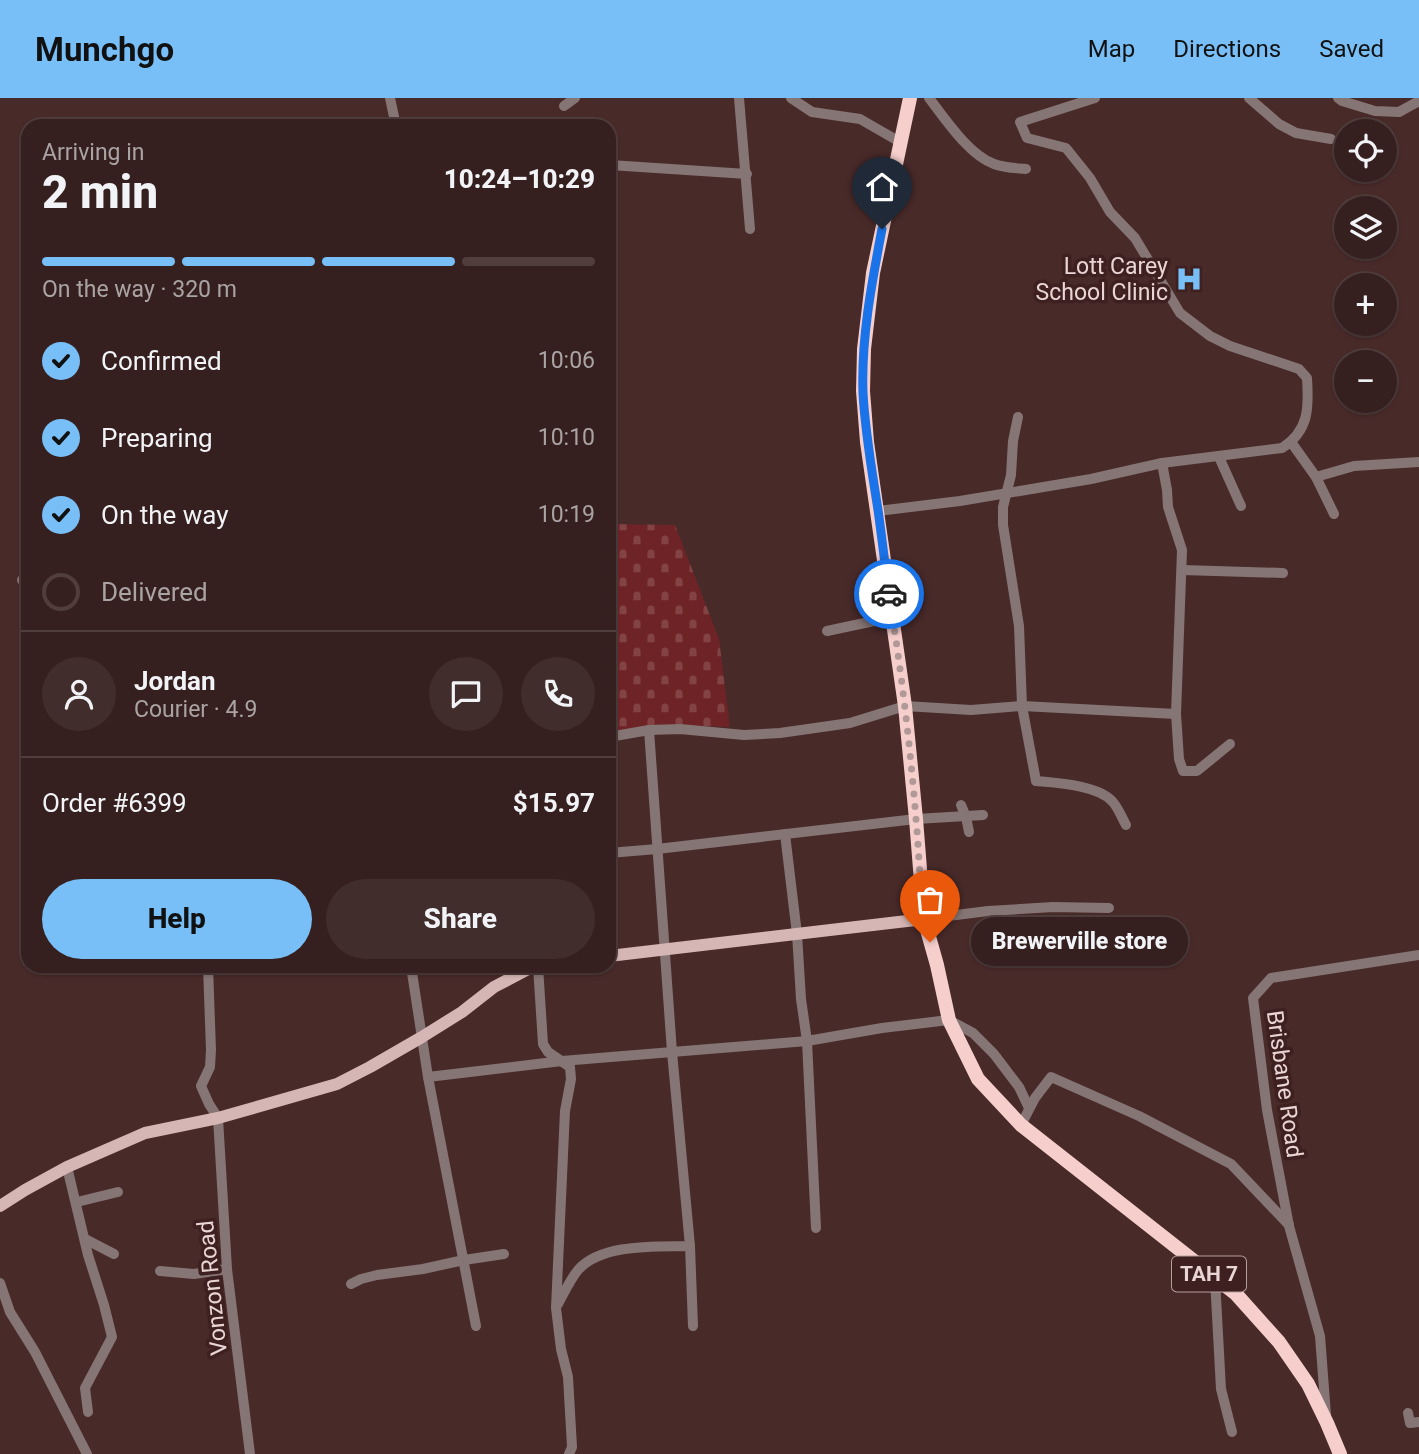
<!DOCTYPE html>
<meta charset="utf-8">
<style>
:root{--surface:#36201f;--page:#412d2c;--text:#f1f3f6;--muted:#aaa3a4;--line:#503e3d;--accent:#78bff7}
body{margin:0;font-family:Roboto,sans-serif;background:var(--page);color:var(--text);height:100vh;display:flex;flex-direction:column;font-size:26px;white-space:nowrap}
*{box-sizing:border-box;margin:0}
p{font-size:23px;color:var(--muted)}
.icon{flex:none;width:38px;height:38px;fill:none;stroke:currentColor;stroke-width:2;stroke-linecap:round;stroke-linejoin:round}
.map{position:relative;flex:1;overflow:hidden}
.side{position:absolute;left:21px;top:21px;width:595px;height:854px;display:flex;flex-direction:column;background:var(--surface);border-radius:21px;box-shadow:0 2px 5px #0004,0 0 0 2px var(--line)}
.side>*{flex:none}
.buttons{position:absolute;left:1334px;top:21px;display:grid;gap:14px}
.buttons a{display:grid;place-items:center;width:63px;height:63px;border-radius:50%;background:var(--surface);box-shadow:0 2px 5px #0004,0 0 0 2px var(--line);font-size:35px}
.pin{position:absolute;display:grid;place-items:center;width:60px;height:60px;color:#fff;margin:-72px -30px;border-radius:50% 50% 50% 0;rotate:-45deg;box-shadow:0 0 7px #0007}
.pin .icon{rotate:45deg}
.courier{position:absolute;display:grid;place-items:center;width:70px;height:70px;margin:-35px;border:5px solid #1a73e8;border-radius:50%;background:#fff;color:#222;box-shadow:0 2px 9px #0007}
.bubble{position:absolute;height:49px;border-radius:24px;background:var(--surface);box-shadow:0 2px 5px #0004,0 0 0 2px var(--line);font-size:23px;font-weight:800;line-height:49px;text-align:center}
.headline em{font-style:normal;font-weight:800}
.headline div{display:flex;flex-direction:column-reverse}
.headline{display:flex;align-items:center;justify-content:space-between;height:119px;padding:0 21px}
h1{font-size:46px;font-weight:800;line-height:52px}
.bar{display:grid;grid-template-columns:repeat(4,1fr);gap:10px 7px;align-content:center;height:84px;padding:0 21px}
.bar i{height:9px;border-radius:5px;background:var(--line)}
.bar .current{background:var(--accent)}
.bar p{grid-column:span 4}
.line{display:flex;align-items:center;gap:18px;padding:0 21px;border-top:2px solid var(--line)}
.line div{flex:1}
.round{display:grid;place-items:center;flex:none;width:74px;height:74px;border-radius:37px;background:var(--page)}
ol{padding:0 21px;list-style:none}
li{display:flex;align-items:center;gap:21px;height:77px}
li p{margin-inline-start:auto}
li .icon{padding:7px;border-radius:50%;background:var(--accent);color:#111;stroke-width:4}
li:last-child{color:var(--muted)}
li i{width:38px;height:38px;border:4px solid var(--line);border-radius:50%}
.cta{display:flex;gap:14px;margin-top:auto;padding:14px 21px}
.cta a{flex:1;height:80px;border-radius:42px;background:var(--accent);color:#111;font-size:28px;font-weight:800;line-height:80px;text-align:center}
.cta a+a{background:var(--page);color:var(--text)}
header{display:flex;align-items:center;gap:42px;box-sizing:border-box;height:98px;padding:0 35px;background:var(--accent);color:#111}
header strong{font-size:33px}
nav{display:flex;gap:38px;margin-inline-start:auto;font-size:24px}
.map>svg:first-child{display:block}
.cemetery{fill:url(#cemetery-stones)}
.lines{fill:none;stroke-linecap:round;stroke-linejoin:round}
.minor{stroke:#857574;stroke-width:10}
.major{stroke:#d6b6b4;stroke-width:12}
.highway{stroke:#f6cfcd;stroke-width:14}
.done{stroke:#b19998;stroke-width:7;stroke-dasharray:0 12.6}
.route{stroke:#1a73e8;stroke-width:9}
.labels{text-anchor:middle;stroke-width:7;stroke-linejoin:round;paint-order:stroke}
.shield{fill:#3d201f;stroke:#b59f9e;stroke-width:2}
.shield-label{font-size:21px;font-weight:bold;fill:#e9d5d4}
.poi-label{font-size:23px;fill:#e9d5d4;stroke:#3d201f;text-anchor:end}
.street-label{font-size:23px;fill:#e9d5d4;stroke:#3d201f}
</style>
<header>
<strong>Munchgo</strong>
<nav><a>Map</a><a>Directions</a><a>Saved</a></nav>
</header>
<div class="map">
<svg width="1419" height="1356" viewBox="0 0 1419 1356">
<defs>
<pattern id="cemetery-stones" width="16" height="16" patternUnits="userSpaceOnUse" patternTransform="scale(1.75)"><rect width="16" height="16" fill="#6e2426"/><path d="M2 7V4a2 2 0 0 1 4 0v3zM10 15v-3a2 2 0 0 1 4 0v3z" fill="#834345"/></pattern>
</defs>
<rect width="100%" height="100%" fill="#482a29"/>
<polygon class="cemetery" points="609,426 675,427 719,541 730,629 662,627 609,635"/>
<g class="lines">
<g class="minor">
<polyline points="390,0 396,28"/>
<polyline points="739,0 750,131"/>
<polyline points="791,0 812,14 860,21 900,44"/>
<path d="M929,0C945,21 969,57 994,66C1004,70 1016,70 1026,71"/>
<polyline points="1249,0 1279,26 1296,35 1331,41"/>
<polyline points="1338,0 1342,3 1375,13 1399,14 1419,3"/>
<polyline points="564,8 575,0"/>
<polyline points="610,67 747,76"/>
<path d="M1018,319L1013,343L1011,377L1003,409V427L1019,528L1022,608L1036,683C1057,685 1097,687 1112,703C1118,709 1122,720 1126,727"/>
<polyline points="1291,344 1316,379 1334,416"/>
<polyline points="1219,359 1241,408"/>
<polyline points="1162,365 1167,392 1168,409 1182,452 1176,616 1179,661 1183,673 1197,673 1230,646"/>
<polyline points="1316,379 1354,368 1419,364"/>
<path d="M878,413L960,403L1091,381L1162,365L1282,350C1309,333 1309,310 1307,280L1299,271L1230,248L1210,238L1180,215L1135,140L1110,114L1090,80L1066,50L1027,40L1020,24L1095,0"/>
<polyline points="1182,472 1283,475"/>
<polyline points="22,482 28,482"/>
<polyline points="827,533 893,519"/>
<polyline points="649,632 672,954 690,1148 693,1228"/>
<polyline points="609,639 649,632 680,631 744,637 780,635 850,625 905,608 971,612 1022,608 1176,616"/>
<polyline points="961,707 966,719 969,734"/>
<polyline points="785,736 797,836 801,901 807,943 816,1130"/>
<polyline points="609,755 657,751 916,721 983,717"/>
<polyline points="924,821 988,813 1053,809 1109,810"/>
<polyline points="208,868 211,952 210,969 201,988 209,1006 218,1020 227,1171 250,1356"/>
<polyline points="411,868 428,979 562,963 807,943 882,930 949,922 973,935 994,956 1019,989 1029,1010"/>
<polyline points="423,868 461,868"/>
<polyline points="538,868 543,946 548,954 570,969 571,981 565,1013 556,1210 561,1251 568,1279 572,1349 569,1356"/>
<polyline points="428,979 476,1228"/>
<polyline points="1021,1027 1035,1000 1051,979 1139,1018 1231,1066 1289,1127"/>
<polyline points="67,1069 88,1157 104,1207 112,1239 85,1290 88,1314"/>
<polyline points="77,1104 118,1094"/>
<polyline points="85,1141 114,1156"/>
<polyline points="160,1173 194,1176 227,1171"/>
<polyline points="1215,1181 1221,1291 1232,1334"/>
<polyline points="0,1185 10,1214 35,1254 87,1356"/>
<polyline points="351,1186 361,1181 377,1177 423,1171 464,1162 504,1156"/>
<path d="M558,1206C564,1195 570,1182 578,1172C602,1145 656,1149 690,1148"/>
<polyline points="1408,1315 1410,1325 1419,1324"/>
<polyline points="1326,1317 1320,1238 1289,1128 1267,1012 1253,900 1271,880 1419,857"/>
</g>
<g class="major">
<polyline points="609,858 924,821"/>
<polyline points="0,1108 25,1092 67,1069 145,1035 218,1020 337,986 370,969 422,939 462,914 494,889 534,868"/>
</g>
<polyline class="highway" points="910,0 873,175 864,251 863,293 867,344 905,608 916,721 924,821 937,867 949,922 978,981 1021,1027 1236,1196 1279,1244 1308,1286 1327,1325 1340,1356"/>
</g>
<g class="lines">
<path class="done" d="M889,496C901,571 910,646 916,721C920,762 919,804 930,844"/>
<path class="route" d="M882,131C872,184 861,240 863,295C865,334 872,373 878,412C882,440 885,468 889,496"/>
</g>
<defs>
<symbol id="hospital-bare" viewBox="-9 -9 18 18"><path d="M-5-5h3v3.5h4V-5h3V5h-3V1.5h-4V5h-3Z" fill="#78bff7" stroke="#3d201f" stroke-width="2.5" paint-order="stroke"/></symbol>
</defs>
<g fill-rule="evenodd">
<use href="#hospital-bare" x="1170" y="162" width="38" height="38"/>
</g>
<g class="labels">
<rect class="shield" x="1172" y="1158.5" width="74" height="35" rx="5"/>
<g class="shield-label">
<text x="1209" y="1183">TAH 7</text>
</g>
<g class="poi-label">
<text x="1168" y="176">Lott Carey<tspan x="1168" dy="26">School Clinic</tspan></text>
</g>
<g class="street-label">
<text transform="translate(1285 986) rotate(82)" y="8">Brisbane Road</text>
<text transform="translate(212 1190) rotate(-96)" y="8">Vonzon Road</text>
</g>
</g>
</svg>
<div class="buttons">
<a><svg class="icon" aria-label="locate" viewBox="0 0 24 24"><circle cx="12" cy="12" r="6"/><path d="M12 2v4M12 18v4M2 12h4M18 12h4"/></svg></a>
<a><svg class="icon" aria-label="layers" viewBox="0 0 24 24"><path d="M12 4l9 5-9 5-9-5zM3 14l9 5 9-5"/></svg></a>
<a>+</a>
<a>−</a>
</div>
<div class="pin" style="left:930px;top:844px;background:#ea580c"><svg class="icon" aria-label="bag" viewBox="0 0 24 24"><path d="M5 8h14l-1 12H6zM9 8a3 3 0 0 1 6 0"/></svg></div>
<div class="pin" style="left:882px;top:131px;background:#1f2937"><svg class="icon" aria-label="home" viewBox="0 0 24 24"><path d="M3 11l9-7 9 7M6 9v11h12V9"/></svg></div>
<div class="courier" style="left:889px;top:496px"><svg class="icon" aria-label="car" viewBox="0 0 24 24"><path d="M5 17H2v-5l4-1 3-4h7l3 4 3 1v5h-3M9 17h6M6 11h13"/><circle cx="7" cy="17" r="2"/><circle cx="17" cy="17" r="2"/></svg></div>
<div class="bubble" style="left:971px;top:819px;width:217px">Brewerville store</div>
<section class="side">
<div class="headline"><div><h1>2 min</h1><p>Arriving in</p></div><em>10:24–10:29</em></div>
<div class="bar"><i class="current"></i><i class="current"></i><i class="current"></i><i></i><p>On the way · 320 m</p></div>
<ol>
<li><svg class="icon" aria-label="check" viewBox="0 0 24 24"><path d="M5 12l5 5 9-10"/></svg>Confirmed<p>10:06</p></li>
<li><svg class="icon" aria-label="check" viewBox="0 0 24 24"><path d="M5 12l5 5 9-10"/></svg>Preparing<p>10:10</p></li>
<li><svg class="icon" aria-label="check" viewBox="0 0 24 24"><path d="M5 12l5 5 9-10"/></svg>On the way<p>10:19</p></li>
<li><i></i>Delivered</li>
</ol>
<div class="line" style="height:126px"><a class="round"><svg class="icon" aria-label="person" viewBox="0 0 24 24"><circle cx="12" cy="8" r="4"/><path d="M4 21q1-7 8-7t8 7"/></svg></a><div><b>Jordan</b><p>Courier · 4.9</p></div><a class="round"><svg class="icon" aria-label="chat" viewBox="0 0 24 24"><path d="M4 5h16v11H9l-5 4z"/></svg></a><a class="round"><svg class="icon" aria-label="phone" viewBox="0 0 24 24"><path d="M5 4h4l2 5-3 2q2 4 5 5l2-3 5 2v4C11 20 4 13 5 4z"/></svg></a></div>
<div class="line" style="height:91px"><div>Order #6399</div><b>$15.97</b></div>
<div class="cta"><a>Help</a><a>Share</a></div>
</section>
</div>
